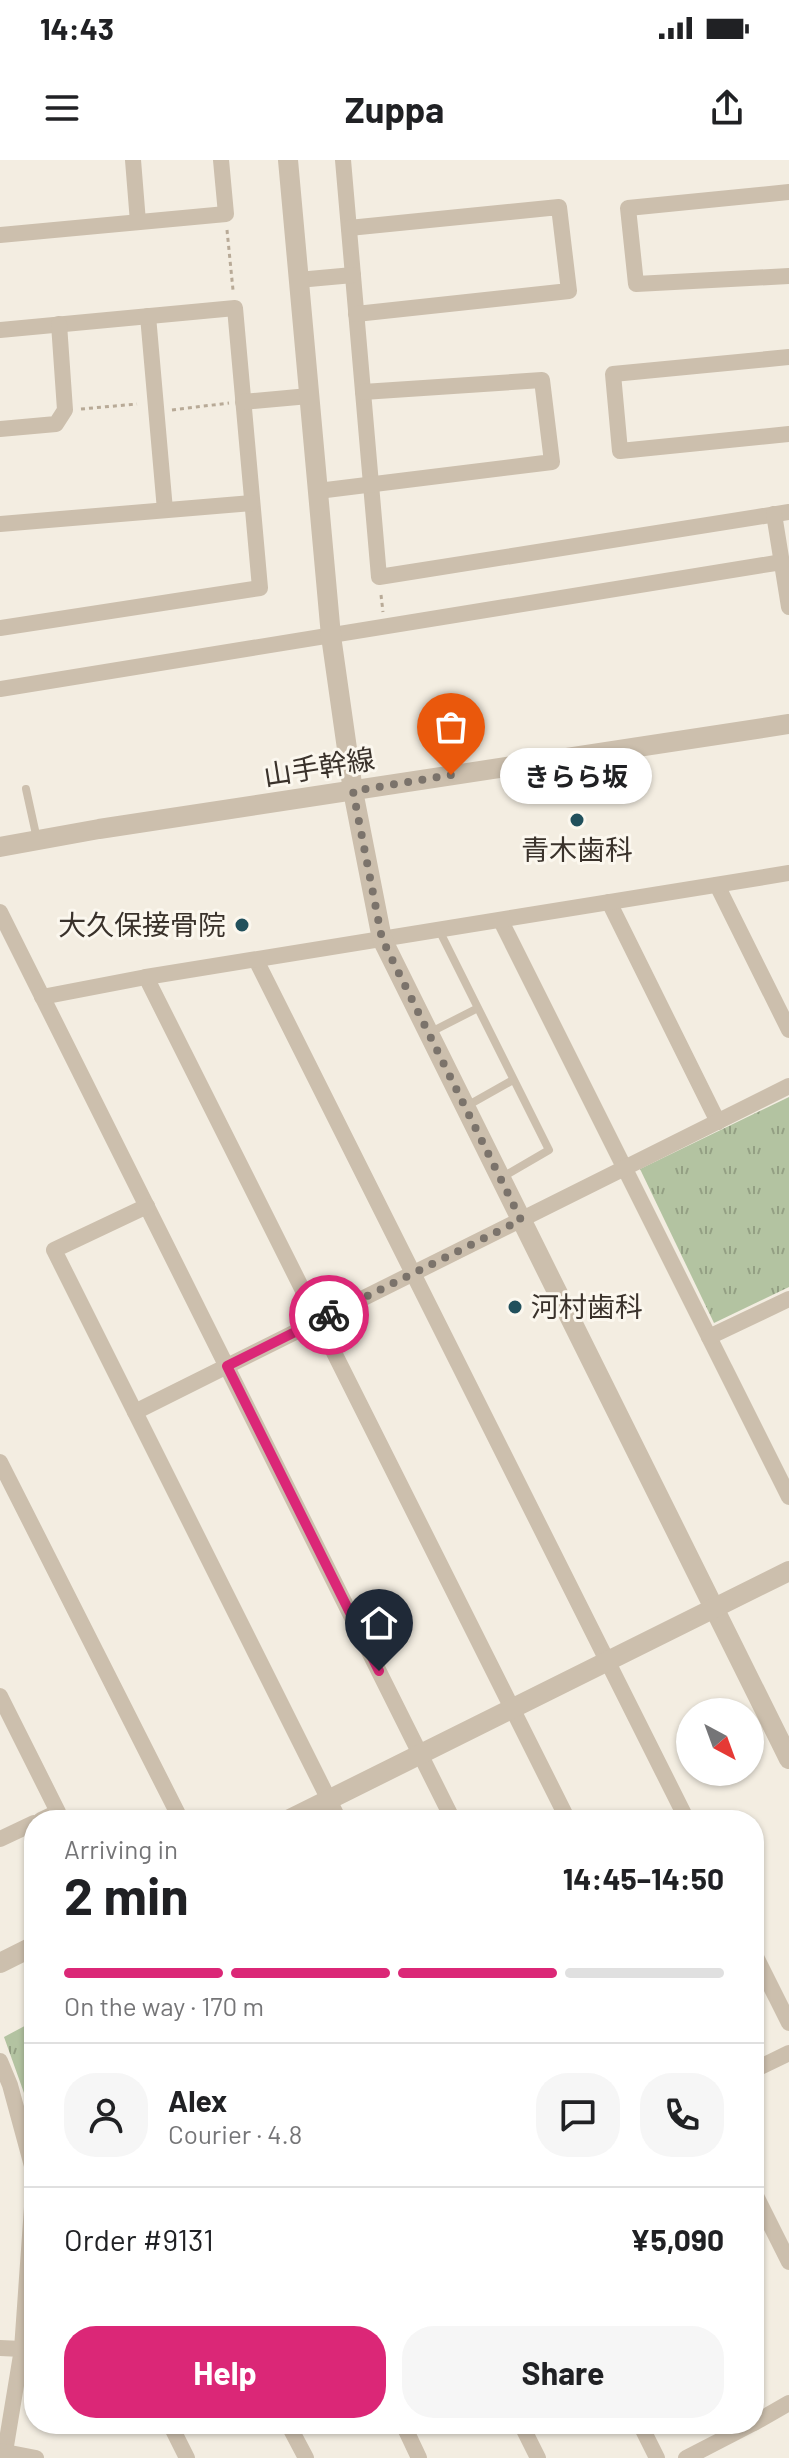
<!DOCTYPE html>
<meta charset="utf-8">
<style>
:root{--surface:#fff;--page:#f6f6f6;--text:#202124;--muted:#757577;--line:#e0e0e0;--accent:#db2777}
body{margin:0;font-family:Barlow,"Noto Sans JP",sans-serif;background:var(--page);color:var(--text);height:100vh;display:flex;flex-direction:column;font-size:30px;white-space:nowrap}
*{box-sizing:border-box;margin:0}
p{font-size:26px;color:var(--muted)}
.icon{flex:none;width:44px;height:44px;fill:none;stroke:currentColor;stroke-width:2;stroke-linecap:round;stroke-linejoin:round}
.map{position:relative;flex:1;overflow:hidden}
.drawer{position:absolute;left:24px;top:1650px;width:740px;height:624px;display:flex;flex-direction:column;background:var(--surface);border-radius:32px;box-shadow:0 2px 6px #0004}
.drawer>*{flex:none}
.needle{width:52px;rotate:139deg}
.controls{position:absolute;left:676px;top:1538px;display:grid;gap:16px}
.controls a{display:grid;place-items:center;width:88px;height:88px;border-radius:50%;background:var(--surface);box-shadow:0 2px 6px #0004;font-size:40px}
.pin{position:absolute;display:grid;place-items:center;width:68px;height:68px;color:#fff;margin:-82px -34px;border-radius:50% 50% 50% 0;rotate:-45deg;box-shadow:0 0 8px #0007}
.pin .icon{rotate:45deg}
.courier{position:absolute;display:grid;place-items:center;width:80px;height:80px;margin:-40px;border:6px solid #db2777;border-radius:50%;background:#fff;color:#222;box-shadow:0 2px 10px #0007}
.bubble{position:absolute;height:56px;border-radius:28px;background:var(--surface);box-shadow:0 2px 6px #0004;font-size:26px;font-weight:700;line-height:56px;text-align:center}
.head em{font-style:normal;font-weight:700}
.head div{display:flex;flex-direction:column-reverse}
.head{display:flex;align-items:center;justify-content:space-between;height:136px;padding:0 40px}
h1{font-size:52px;font-weight:700;line-height:60px}
.bar{display:grid;grid-template-columns:repeat(4,1fr);gap:12px 8px;align-content:center;height:96px;padding:0 40px}
.bar i{height:10px;border-radius:6px;background:var(--line)}
.bar .on{background:var(--accent)}
.bar p{grid-column:span 4}
.line{display:flex;align-items:center;gap:20px;padding:0 40px;border-top:2px solid var(--line)}
.line div{flex:1}
.round{display:grid;place-items:center;flex:none;width:84px;height:84px;border-radius:32px;background:var(--page)}
.cta{display:flex;gap:16px;margin-top:auto;padding:16px 40px}
.cta a{flex:1;height:92px;border-radius:32px;background:var(--accent);color:#fff;font-size:32px;font-weight:700;line-height:92px;text-align:center}
.cta a+a{background:var(--page);color:var(--text)}
.status{display:flex;justify-content:space-between;align-items:center;height:56px;padding:0 40px;background:var(--surface);direction:ltr}
.status svg{height:22px;fill:currentColor}
header{display:flex;justify-content:space-between;align-items:center;height:104px;padding:0 40px;background:var(--surface);font-size:36px;font-weight:700}
.map>svg:first-child{display:block}
.park{fill:url(#park-tufts)}
.lines{fill:none;stroke-linecap:round;stroke-linejoin:round}
.path{stroke:#b8aa97;stroke-width:3;stroke-dasharray:4 4;stroke-linecap:butt}
.service{stroke:#ccbfad;stroke-width:8}
.minor{stroke:#ccbfad;stroke-width:16}
.tertiary{stroke:#ccbfad;stroke-width:20}
.done{stroke:#7b736b;stroke-width:8;stroke-dasharray:0 14.4}
.route{stroke:#db2777;stroke-width:10}
.poi-dot{fill:#21505c;stroke:#fbf7ee;stroke-width:3}
.labels{text-anchor:middle;stroke-width:6;stroke-linejoin:round;paint-order:stroke}
.street-label{font-size:28px;fill:#3a322b;stroke:#fbf7ee}
.poi-label{font-size:28px;fill:#3a322b;stroke:#fbf7ee}
</style>
<div class="status"><b>14:43</b><svg viewBox="0 0 49 12"><path d="M0 12V9h3v3zM5 12V6h3v6zM10 12V3h3v9zM15 12V0h3v12zM26 1h20v11H26zM47 4h2v5h-2z"/></svg></div>
<header><svg class="icon" aria-label="menu" viewBox="0 0 24 24"><path d="M4 6h16M4 12h16M4 18h16"/></svg>Zuppa<svg class="icon" aria-label="share" viewBox="0 0 24 24"><path d="M12 15V3M7 8l5-5 5 5M5 13v7h14v-7"/></svg></header>
<div class="map">
<svg width="789" height="2298" viewBox="0 0 789 2298">
<defs>
<pattern id="park-tufts" width="24" height="20" patternUnits="userSpaceOnUse" patternTransform="scale(2)"><rect width="24" height="20" fill="#b3c3a1"/><path d="M3 7l-1-3M5 7V3M7 7l1-3M15 17l-1-3M17 17v-4M19 17l1-3" fill="none" stroke="#939f83"/></pattern>
</defs>
<rect width="100%" height="100%" fill="#f3ede1"/>
<g class="park">
<polygon points="789,937 789,1127 714,1163 640,1009"/>
<polygon points="34,1861 34,1980 24,1933 4,1877"/>
</g>
<g class="lines">
<g class="path">
<polyline points="227,70 233,130"/>
<polyline points="81,249 137,244"/>
<polyline points="172,250 229,243"/>
<polyline points="381,435 383,452"/>
</g>
<g class="service">
<polyline points="26,629 37,679"/>
<polyline points="439,770 549,990 501,1018"/>
<polyline points="431,872 476,849"/>
<polyline points="465,947 513,920"/>
</g>
<g class="minor">
<polyline points="133,0 138,62"/>
<polyline points="343,0 379,417 789,352"/>
<polyline points="789,32 628,48 636,124 789,116"/>
<polyline points="349,68 559,47 569,131 356,154"/>
<polyline points="0,75 226,54 221,0"/>
<polyline points="298,120 353,115"/>
<polyline points="148,156 165,350"/>
<polyline points="0,170 235,148 260,428 0,468"/>
<polyline points="789,197 613,214 620,291 789,274"/>
<polyline points="243,242 309,236"/>
<polyline points="0,269 56,264 65,250 59,164"/>
<polyline points="318,331 552,302 542,220 363,232"/>
<polyline points="774,354 789,447"/>
<polyline points="0,364 252,343"/>
<polyline points="0,529 782,402"/>
<polyline points="717,725 789,870"/>
<polyline points="609,742 718,962"/>
<polyline points="0,752 453,1660"/>
<polyline points="501,761 789,1337"/>
<polyline points="256,800 687,1660"/>
<polyline points="146,817 568,1660"/>
<polyline points="42,837 146,817 789,713"/>
<polyline points="147,1046 54,1090 339,1660"/>
<polyline points="709,1177 789,1139"/>
<polyline points="135,1252 789,926"/>
<polyline points="0,1302 181,1660"/>
<polyline points="0,1536 58,1652 41,1660"/>
<polyline points="0,1679 34,1663"/>
<polyline points="754,1793 789,1863"/>
<polyline points="0,1901 10,1925 32,2006 33,2033 22,2189 4,2298"/>
<polyline points="754,1910 789,1893"/>
<polyline points="754,2032 789,2102"/>
<polyline points="0,2188 22,2189"/>
<polyline points="754,2263 789,2243"/>
<polyline points="170,2264 187,2298"/>
<polyline points="288,2264 306,2298"/>
<polyline points="403,2264 419,2298"/>
<polyline points="521,2264 538,2298"/>
<polyline points="640,2264 657,2298"/>
<polyline points="0,2291 36,2298"/>
<polyline points="686,2298 752,2264"/>
</g>
<g class="tertiary">
<polyline points="288,0 331,476 353,631 382,779 789,1599"/>
<polyline points="0,687 99,669 789,564"/>
<polyline points="288,1660 789,1411"/>
<polyline points="0,1803 34,1786"/>
</g>
</g>
<g class="lines">
<polyline class="done" points="329,1155 521,1060 382,779 353,631 451,615"/>
<polyline class="route" points="329,1155 227,1206 379,1511"/>
</g>
<g class="poi-dot">
<circle cx="577" cy="660" r="8"/>
<circle cx="242" cy="765" r="8"/>
<circle cx="515" cy="1147" r="8"/>
</g>
<g class="labels">
<g class="street-label">
<text transform="translate(319 607) rotate(-9)" y="10">山手幹線</text>
</g>
<g class="poi-label">
<text x="577" y="700">青木歯科</text>
<text x="226" y="775" text-anchor="end">大久保接骨院</text>
<text x="531" y="1157" text-anchor="start">河村歯科</text>
</g>
</g>
</svg>
<div class="controls">
<a><svg class="needle" viewBox="-14 -14 28 28"><path d="M0-13l5 13h-10z" fill="#e53935"/><path d="M0 13l5-13h-10z" fill="#757577"/></svg></a>
</div>
<div class="pin" style="left:451px;top:615px;background:#ea580c"><svg class="icon" aria-label="bag" viewBox="0 0 24 24"><path d="M5 8h14l-1 12H6zM9 8a3 3 0 0 1 6 0"/></svg></div>
<div class="pin" style="left:379px;top:1511px;background:#1f2937"><svg class="icon" aria-label="home" viewBox="0 0 24 24"><path d="M3 11l9-7 9 7M6 9v11h12V9"/></svg></div>
<div class="courier" style="left:329px;top:1155px"><svg class="icon" aria-label="bike" viewBox="0 0 24 24"><circle cx="6" cy="16" r="4"/><circle cx="18" cy="16" r="4"/><path d="M6 16l4-8h5l3 8M10 8l3 8H6M13 5h3"/></svg></div>
<div class="bubble" style="left:500px;top:588px;width:152px">きらら坂</div>
<section class="drawer">
<div class="head"><div><h1>2 min</h1><p>Arriving in</p></div><em>14:45–14:50</em></div>
<div class="bar"><i class="on"></i><i class="on"></i><i class="on"></i><i></i><p>On the way · 170 m</p></div>
<div class="line" style="height:144px"><a class="round"><svg class="icon" aria-label="person" viewBox="0 0 24 24"><circle cx="12" cy="8" r="4"/><path d="M4 21q1-7 8-7t8 7"/></svg></a><div><b>Alex</b><p>Courier · 4.8</p></div><a class="round"><svg class="icon" aria-label="chat" viewBox="0 0 24 24"><path d="M4 5h16v11H9l-5 4z"/></svg></a><a class="round"><svg class="icon" aria-label="phone" viewBox="0 0 24 24"><path d="M5 4h4l2 5-3 2q2 4 5 5l2-3 5 2v4C11 20 4 13 5 4z"/></svg></a></div>
<div class="line" style="height:104px"><div>Order #9131</div><b>¥5,090</b></div>
<div class="cta"><a>Help</a><a>Share</a></div>
</section>
</div>
